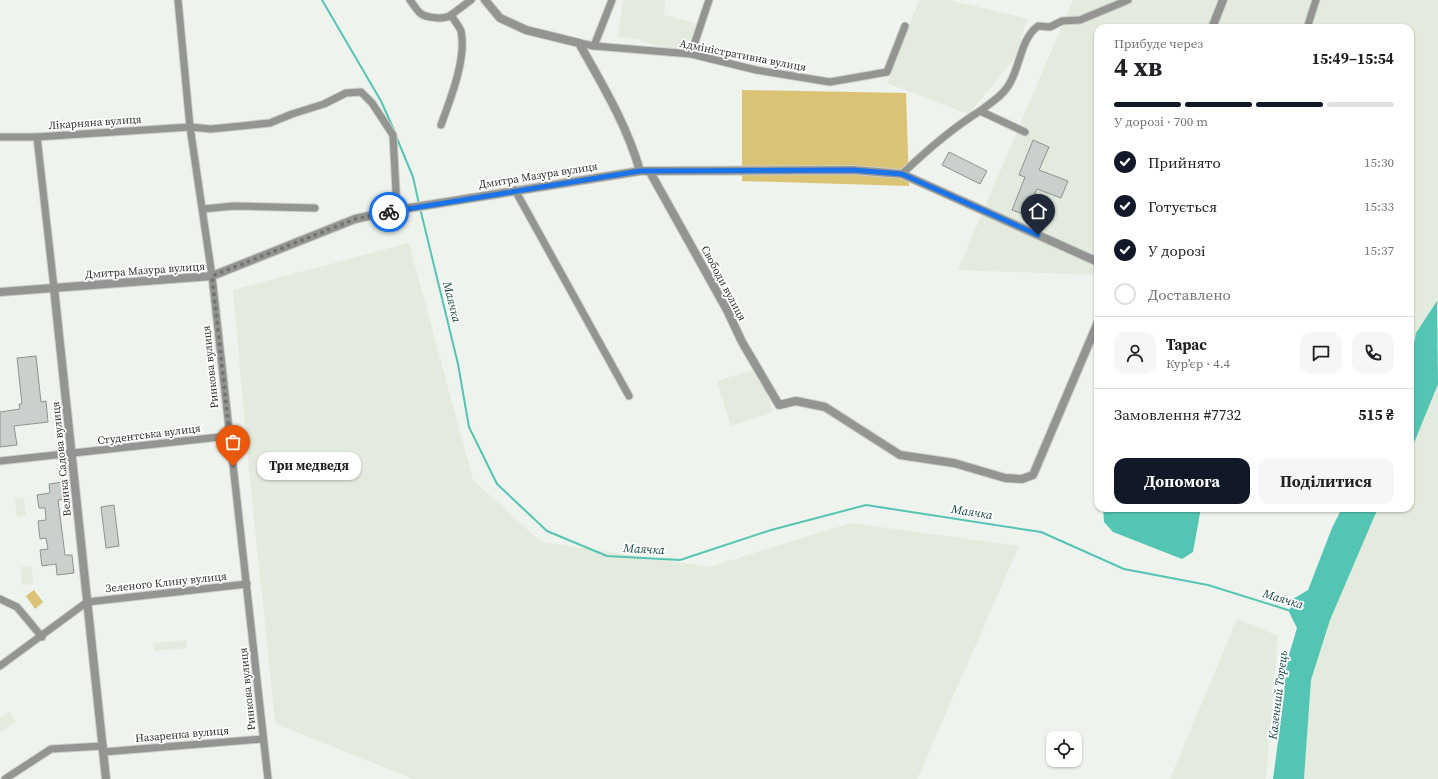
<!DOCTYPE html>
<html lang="uk">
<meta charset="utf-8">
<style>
:root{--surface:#fff;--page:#f6f6f6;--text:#202124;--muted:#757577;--line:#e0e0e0;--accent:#111827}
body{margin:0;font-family:"Source Serif 4",serif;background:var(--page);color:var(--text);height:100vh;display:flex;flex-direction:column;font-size:15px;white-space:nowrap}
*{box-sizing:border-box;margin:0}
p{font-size:13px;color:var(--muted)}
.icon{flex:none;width:22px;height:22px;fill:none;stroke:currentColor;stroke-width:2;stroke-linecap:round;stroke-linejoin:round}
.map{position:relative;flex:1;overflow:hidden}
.drawer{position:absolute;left:1094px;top:24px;width:320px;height:488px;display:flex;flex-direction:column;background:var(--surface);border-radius:12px;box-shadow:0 1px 3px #0004}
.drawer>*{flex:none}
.fabs{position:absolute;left:1046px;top:731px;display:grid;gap:8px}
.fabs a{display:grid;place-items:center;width:36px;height:36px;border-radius:8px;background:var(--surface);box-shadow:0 1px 3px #0004;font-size:20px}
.pin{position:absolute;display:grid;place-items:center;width:34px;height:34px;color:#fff;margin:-41px -17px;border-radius:50% 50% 50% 0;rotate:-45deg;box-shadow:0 0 4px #0007}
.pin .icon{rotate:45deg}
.courier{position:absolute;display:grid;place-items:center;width:40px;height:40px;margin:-20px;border:3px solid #1a73e8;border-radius:50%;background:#fff;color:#222;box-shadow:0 1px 5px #0007}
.bubble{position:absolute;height:28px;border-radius:12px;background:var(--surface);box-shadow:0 1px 3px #0004;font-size:13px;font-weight:700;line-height:28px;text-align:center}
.summary em{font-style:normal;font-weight:700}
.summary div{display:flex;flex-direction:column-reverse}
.summary{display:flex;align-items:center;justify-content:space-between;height:68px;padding:0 20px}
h1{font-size:26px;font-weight:700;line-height:30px}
.bar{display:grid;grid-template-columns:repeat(4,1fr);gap:6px 4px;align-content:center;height:48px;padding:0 20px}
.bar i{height:5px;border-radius:3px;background:var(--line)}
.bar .selected{background:var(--accent)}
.bar p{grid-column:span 4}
.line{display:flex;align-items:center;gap:10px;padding:0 20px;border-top:1px solid var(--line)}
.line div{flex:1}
.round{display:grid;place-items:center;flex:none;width:42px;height:42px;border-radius:12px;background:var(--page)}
ol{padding:0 20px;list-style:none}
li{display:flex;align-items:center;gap:12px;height:44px}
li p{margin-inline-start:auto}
li .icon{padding:4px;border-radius:50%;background:var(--accent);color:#fff;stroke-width:4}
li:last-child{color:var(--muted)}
li i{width:22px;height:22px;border:2px solid var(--line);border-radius:50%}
.action{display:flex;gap:8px;margin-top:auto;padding:8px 20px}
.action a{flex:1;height:46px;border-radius:12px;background:var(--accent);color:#fff;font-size:16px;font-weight:700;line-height:46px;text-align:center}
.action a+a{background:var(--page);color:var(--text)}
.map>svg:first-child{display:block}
.built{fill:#e2ebde}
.green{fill:#dac375}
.water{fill:#55c5b3}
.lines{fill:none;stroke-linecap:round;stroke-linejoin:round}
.stream{stroke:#55c5b3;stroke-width:2}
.building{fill:#cad1cd;stroke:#8d938f}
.minor-casing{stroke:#ccd0ca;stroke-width:9}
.tertiary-casing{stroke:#ccd0ca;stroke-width:10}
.minor{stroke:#949592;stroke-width:7}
.tertiary{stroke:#949592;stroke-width:8}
.done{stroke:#727470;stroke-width:4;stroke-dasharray:0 7.2}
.route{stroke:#1a73e8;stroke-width:5}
.labels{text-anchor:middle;stroke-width:3.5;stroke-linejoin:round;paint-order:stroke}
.street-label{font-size:11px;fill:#2e2f2d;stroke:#fff}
.water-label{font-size:12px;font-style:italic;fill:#164740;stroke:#fff}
</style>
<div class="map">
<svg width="1438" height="779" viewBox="0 0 1438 779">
<rect width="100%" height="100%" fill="#eff3ed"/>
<g class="built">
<polygon points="623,0 665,0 664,15 697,24 693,37 681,50 670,50 667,47 641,42 641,39 618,37"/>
<polygon points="919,0 950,0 1027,19 1015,58 969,114 887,83"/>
<polygon points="1073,0 1438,0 1438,342 1410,336 1410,28 1098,28 1098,275 958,270"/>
<polygon points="409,243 473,480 541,542 709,567 851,523 1019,546 917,779 413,779 275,723 249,469 233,290"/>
<polygon points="759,368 773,412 731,426 717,381"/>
<polygon points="1438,384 1438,779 1304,779 1311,681 1330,620 1378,508 1410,508 1410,453"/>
<polygon points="24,498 26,516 17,517 15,499"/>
<polygon points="32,566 33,584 22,585 21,567"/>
<polygon points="1237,619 1278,636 1266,779 1170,779"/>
<polygon points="186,640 187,648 154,651 153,643"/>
<polygon points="9,712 16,722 0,732 0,718"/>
</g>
<g class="green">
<polygon points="742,90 906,93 909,186 742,181"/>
<polygon points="34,590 43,602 35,609 26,596"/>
</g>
<g class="water">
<polygon points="1437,301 1438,384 1410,453 1410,364 1416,333"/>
<polygon points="1103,508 1201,508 1193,552 1182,559 1113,532 1104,522"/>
<polygon points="1342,508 1378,508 1330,620 1311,680 1304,779 1273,779 1284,696 1285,668 1297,628 1289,612 1293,599 1308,590 1332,528"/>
</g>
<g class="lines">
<g class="stream">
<polyline points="322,0 381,101 394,130"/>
<polyline points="396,136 413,177 419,204"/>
<polyline points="420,208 458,364 469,427 497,484 547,531 607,556 680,560 771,530 866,505 1041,532 1124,569 1208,585 1291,611"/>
</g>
</g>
<g class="building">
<polygon points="1033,140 1049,147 1039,170 1068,181 1061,198 1037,189 1026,215 1012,210 1025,177 1019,175"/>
<polygon points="949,152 987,171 980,184 942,165"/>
<polygon points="36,356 41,402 46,401 48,422 14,426 17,445 0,447 0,412 20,409 19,404 22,404 17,358"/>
<polygon points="63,482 65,499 58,500 65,555 72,555 74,573 57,575 56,564 42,566 40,550 48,549 46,538 40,539 38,521 46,520 45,508 39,508 37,495 50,493 49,484"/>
<polygon points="114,505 119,546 106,548 101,507"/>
</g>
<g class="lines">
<defs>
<g id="minor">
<polyline points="178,0 190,127 212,276 268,779"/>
<path d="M410,0C413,4 416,9 420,13C426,18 445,20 451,15"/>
<polyline points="1307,28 1316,0"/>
<polyline points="579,43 594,46 691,54 756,70 830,82 887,72 905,26"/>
<polyline points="594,46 612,0"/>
<polyline points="691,54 709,0"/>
<path d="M980,111C992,102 1005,94 1011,81C1021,62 1021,39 1038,26L1050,27L1062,21L1080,20L1128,0"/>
<path d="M441,125C450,100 467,58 461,31C459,26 454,20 451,15L471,0"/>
<polyline points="0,137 37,137 190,127 211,129 270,123 292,114 324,104 346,93 361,92 372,103 393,135 397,210"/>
<polyline points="37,137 54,288"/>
<path d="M902,174C927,150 951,129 980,111L1025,132"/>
<polyline points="515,190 629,396"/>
<polyline points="203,209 234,206 315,208"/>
<polyline points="0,461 229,436"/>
<polyline points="0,599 17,607 42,637"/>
<polyline points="0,666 87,602 247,584"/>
<polyline points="103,752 263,739"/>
<polyline points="5,779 51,749 103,746"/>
</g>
<g id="tertiary">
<path d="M485,0L500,18L526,30L579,43C603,86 626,123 640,171"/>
<polyline points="1212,28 1223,0"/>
<polyline points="650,172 727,310 742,342 779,405 796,401 825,407 900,455 954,463 1005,478 1022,479 1033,475 1098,322"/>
<polyline points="54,288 106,779"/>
<polyline points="0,292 212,276 355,219 397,210 640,171 853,170 902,174 1098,262"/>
</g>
</defs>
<use href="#minor" class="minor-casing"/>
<use href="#tertiary" class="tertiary-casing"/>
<use href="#minor" class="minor"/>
<use href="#tertiary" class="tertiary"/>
</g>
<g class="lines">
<polyline class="done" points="233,466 212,276 355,219 389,212"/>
<polyline class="route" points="389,212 640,171 853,170 902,174 1038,235"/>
</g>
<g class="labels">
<g class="street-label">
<text transform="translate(743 55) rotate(11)" y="4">Адміністративна вулиця</text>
<text transform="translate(95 122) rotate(-4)" y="4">Лікарняна вулиця</text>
<text transform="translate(538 175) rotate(-9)" y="4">Дмитра Мазура вулиця</text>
<text transform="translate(145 270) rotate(-4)" y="4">Дмитра Мазура вулиця</text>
<text transform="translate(724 283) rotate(62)" y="4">Свободи вулиця</text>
<text transform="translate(210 367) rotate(-96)" y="4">Ринкова вулиця</text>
<text transform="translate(149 434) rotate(-7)" y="4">Студентська вулиця</text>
<text transform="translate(61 459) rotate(-96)" y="4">Велика Садова вулиця</text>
<text transform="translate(166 582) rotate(-6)" y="4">Зеленого Клину вулиця</text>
<text transform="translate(247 689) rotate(-96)" y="4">Ринкова вулиця</text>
<text transform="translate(182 734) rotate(-5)" y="4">Назаренка вулиця</text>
</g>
<g class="water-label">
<text transform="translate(452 302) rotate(76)" y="4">Маячка</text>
<text transform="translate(972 512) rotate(9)" y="4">Маячка</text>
<text transform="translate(644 549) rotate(3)" y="4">Маячка</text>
<text transform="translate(1283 599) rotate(17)" y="4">Маячка</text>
<text transform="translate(1278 695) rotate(-83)" y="4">Казенний Торець</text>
</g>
</g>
</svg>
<div class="fabs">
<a><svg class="icon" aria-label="locate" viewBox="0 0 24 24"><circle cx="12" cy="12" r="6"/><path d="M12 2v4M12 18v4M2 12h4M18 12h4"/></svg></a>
</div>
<div class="pin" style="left:233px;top:466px;background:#ea580c"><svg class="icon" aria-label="bag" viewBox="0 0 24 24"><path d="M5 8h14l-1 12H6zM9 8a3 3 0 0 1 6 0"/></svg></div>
<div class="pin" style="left:1038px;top:235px;background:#1f2937"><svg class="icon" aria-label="home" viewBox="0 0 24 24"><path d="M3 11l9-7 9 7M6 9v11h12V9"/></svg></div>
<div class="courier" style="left:389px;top:212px"><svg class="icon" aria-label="bike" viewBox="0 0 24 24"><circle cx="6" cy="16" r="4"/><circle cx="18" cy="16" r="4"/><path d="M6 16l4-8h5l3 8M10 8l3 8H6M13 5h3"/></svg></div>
<div class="bubble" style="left:257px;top:452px;width:104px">Три медведя</div>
<section class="drawer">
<div class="summary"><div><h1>4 хв</h1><p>Прибуде через</p></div><em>15:49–15:54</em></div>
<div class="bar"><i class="selected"></i><i class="selected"></i><i class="selected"></i><i></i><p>У дорозі · 700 m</p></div>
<ol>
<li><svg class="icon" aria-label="check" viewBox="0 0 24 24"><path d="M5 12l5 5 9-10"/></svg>Прийнято<p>15:30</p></li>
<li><svg class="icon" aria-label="check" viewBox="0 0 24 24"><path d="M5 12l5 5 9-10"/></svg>Готується<p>15:33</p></li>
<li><svg class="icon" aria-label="check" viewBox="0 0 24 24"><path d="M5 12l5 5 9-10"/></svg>У дорозі<p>15:37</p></li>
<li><i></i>Доставлено</li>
</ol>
<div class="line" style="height:72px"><a class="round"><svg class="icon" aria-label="person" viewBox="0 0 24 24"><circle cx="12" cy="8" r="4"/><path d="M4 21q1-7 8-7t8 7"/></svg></a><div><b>Тарас</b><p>Кур’єр · 4.4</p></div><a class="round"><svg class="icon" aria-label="chat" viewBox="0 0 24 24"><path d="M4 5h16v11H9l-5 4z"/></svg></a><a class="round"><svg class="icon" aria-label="phone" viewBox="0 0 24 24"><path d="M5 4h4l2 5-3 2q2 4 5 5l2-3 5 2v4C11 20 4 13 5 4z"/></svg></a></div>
<div class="line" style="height:52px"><div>Замовлення #7732</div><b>515 ₴</b></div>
<div class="action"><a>Допомога</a><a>Поділитися</a></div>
</section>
</div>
